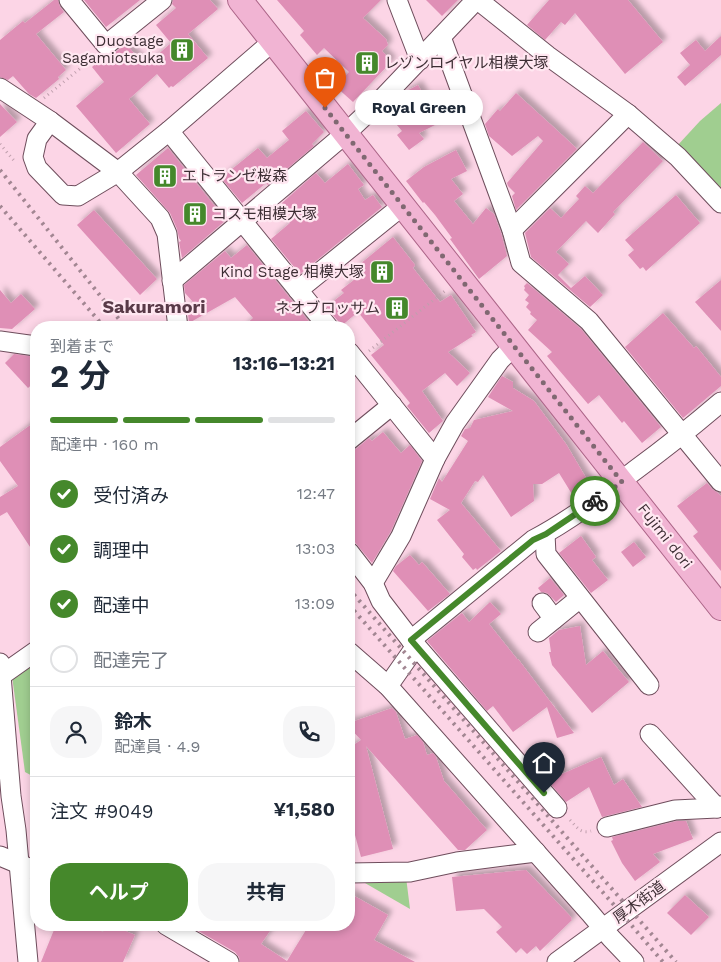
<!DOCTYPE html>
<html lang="ja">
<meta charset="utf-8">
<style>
:root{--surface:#fff;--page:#f6f6f7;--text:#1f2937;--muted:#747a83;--line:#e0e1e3;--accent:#45882b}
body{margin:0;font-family:"Work Sans","Noto Sans JP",sans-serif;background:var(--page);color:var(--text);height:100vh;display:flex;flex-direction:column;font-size:19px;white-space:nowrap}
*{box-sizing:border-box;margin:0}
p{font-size:16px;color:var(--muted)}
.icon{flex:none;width:28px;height:28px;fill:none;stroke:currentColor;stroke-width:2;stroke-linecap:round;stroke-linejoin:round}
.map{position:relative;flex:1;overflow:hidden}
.details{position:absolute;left:30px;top:321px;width:325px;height:610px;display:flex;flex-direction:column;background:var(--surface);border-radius:20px;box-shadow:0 2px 8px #0003}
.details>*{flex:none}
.pin{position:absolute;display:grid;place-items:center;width:42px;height:42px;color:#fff;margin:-51px -21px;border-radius:50% 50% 50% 0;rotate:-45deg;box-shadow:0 0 5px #0007}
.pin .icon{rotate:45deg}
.courier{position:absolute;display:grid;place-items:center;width:50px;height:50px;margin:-25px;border:4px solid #45882b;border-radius:50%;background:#fff;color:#222;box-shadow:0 1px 6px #0007}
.bubble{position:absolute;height:35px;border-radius:18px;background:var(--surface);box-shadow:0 2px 8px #0003;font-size:16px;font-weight:700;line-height:35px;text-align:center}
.headline em{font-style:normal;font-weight:700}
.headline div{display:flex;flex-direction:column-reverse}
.headline{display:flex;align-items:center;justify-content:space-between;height:85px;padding:0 20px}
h1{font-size:32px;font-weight:700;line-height:38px}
.bar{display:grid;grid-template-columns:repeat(4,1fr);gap:8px 5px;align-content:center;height:60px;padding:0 20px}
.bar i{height:6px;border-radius:4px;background:var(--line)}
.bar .current{background:var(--accent)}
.bar p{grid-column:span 4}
.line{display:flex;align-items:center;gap:12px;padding:0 20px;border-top:1px solid var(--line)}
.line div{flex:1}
.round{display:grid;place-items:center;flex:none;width:52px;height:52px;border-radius:20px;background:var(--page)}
ol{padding:0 20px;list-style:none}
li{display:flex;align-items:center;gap:15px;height:55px}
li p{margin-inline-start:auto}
li .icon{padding:5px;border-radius:50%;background:var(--accent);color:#fff;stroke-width:4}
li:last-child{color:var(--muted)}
li i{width:28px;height:28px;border:2px solid var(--line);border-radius:50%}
.cta{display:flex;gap:10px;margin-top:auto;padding:10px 20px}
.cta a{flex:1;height:58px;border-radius:20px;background:var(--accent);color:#fff;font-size:20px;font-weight:700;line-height:58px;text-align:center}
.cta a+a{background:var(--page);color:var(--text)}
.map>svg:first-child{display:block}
.green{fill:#a0ce90}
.building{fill:#df8fb6;filter:url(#shadow)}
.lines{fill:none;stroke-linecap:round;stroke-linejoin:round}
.minor-casing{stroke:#6e4d5c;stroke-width:21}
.major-casing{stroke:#ac6588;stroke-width:26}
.path{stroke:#c0a0ae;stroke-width:3;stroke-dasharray:1 4;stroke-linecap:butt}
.minor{stroke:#fff;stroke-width:19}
.major{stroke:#f1b4d3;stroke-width:24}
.rail{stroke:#a28692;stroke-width:4;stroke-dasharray:2.5 5;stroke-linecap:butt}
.done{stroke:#806872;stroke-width:5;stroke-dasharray:0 9}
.route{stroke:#45882b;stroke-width:6}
.labels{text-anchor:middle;stroke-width:4.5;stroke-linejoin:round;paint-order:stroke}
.poi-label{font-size:15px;fill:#3d2e34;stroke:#ffe7f1;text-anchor:end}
.street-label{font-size:15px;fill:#3d2e34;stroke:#ffe7f1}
.quarter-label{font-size:18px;font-weight:bold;fill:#593a48;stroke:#ffe7f1}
</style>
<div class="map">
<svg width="721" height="962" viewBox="0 0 721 962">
<defs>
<filter id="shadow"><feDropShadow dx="4.5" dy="-4.5" stdDeviation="2.5" flood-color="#0004"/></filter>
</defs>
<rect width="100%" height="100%" fill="#fcd5e6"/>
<g class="green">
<polygon points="721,103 721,191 677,146 700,121"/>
<polygon points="36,661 36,778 25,772 12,676"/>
<polygon points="406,877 410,909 358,879"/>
</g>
<g class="building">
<polygon points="54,0 58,0 60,7 64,12 36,34 66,70 58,77 59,79 36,98 29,94 13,76 8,80 0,77 0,40 23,21 25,23"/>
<polygon points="84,0 140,0 106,27"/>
<polygon points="173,0 210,0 218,9 188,34 208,58 173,87 171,86 169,88 157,74 129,99 150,124 116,153 76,106 104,82 92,67 105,56 108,56 113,54 126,44 145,66 171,43 156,25 176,8 172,4"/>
<polygon points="277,0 381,0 363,18 386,39 388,45 382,51 392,61 353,102 335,86 349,72 324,48 317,55 300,35 304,31"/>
<polygon points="426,0 458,0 442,16"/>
<polygon points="549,0 628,0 663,42 625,74 575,13 565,25 561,22 545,40 527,25"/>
<polygon points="721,36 721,55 685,86 677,77 690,65 680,53 696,40 705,51"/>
<polygon points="418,85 439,123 419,133 424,139 409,150 397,135 402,131 386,112 405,96 403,93"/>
<polygon points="516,93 560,133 577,149 516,210 512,196 515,193 508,186 507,183 543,141 538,136 512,156 489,136 485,124 498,109 500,111"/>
<polygon points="0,104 17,122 0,137"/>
<polygon points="306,111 324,132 312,144 314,146 268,185 266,183 242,203 221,178 258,148 267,158 289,140 282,131"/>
<polygon points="643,142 663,161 613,212 615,214 598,233 586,221 556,252 569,264 558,275 571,288 585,276 603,295 590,307 531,257 525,233 550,208 561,218 579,199 576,196 585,186 593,193"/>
<polygon points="168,148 226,220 182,258 179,242 181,241 179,238 177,229 170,213 136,175"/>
<polygon points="456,150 467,171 451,179 463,194 454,201 473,224 486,208 494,214 501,233 507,256 479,279 450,239 452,238 435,215 424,202 423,203 406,181 424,167"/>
<polygon points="348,164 364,185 358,189 365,200 373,195 382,207 300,274 271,239 290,223 286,219 290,215 289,214 290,213 282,203 316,173 325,183"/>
<polygon points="676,195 700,223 646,271 643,267 640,269 628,255 634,250 625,240"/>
<polygon points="94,210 157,279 140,295 77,225"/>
<polygon points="393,237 415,265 413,268 440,302 451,295 476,332 471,335 473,336 448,352 470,373 457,386 445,373 422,391 443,421 429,433 407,406 410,403 371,355 384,345 358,312 340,327 338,321 326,307 344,293 341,290 359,276 354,269"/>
<polygon points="247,245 289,297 314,328 242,328 253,318 235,297 189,323 187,305 193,302 185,293 184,285 225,251 231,258"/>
<polygon points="721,280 721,331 695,302"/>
<polygon points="527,283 581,329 661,427 642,443 624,421 622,423 599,395 588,404 547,356 552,352 528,330 537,320 530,314 531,312 526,307 529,303 525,300 529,295 524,290 525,288 524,286"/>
<polygon points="0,290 11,303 21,294 35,309 12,329 0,328"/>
<polygon points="663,313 694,348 696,346 721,377 721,386 683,418 625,347"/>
<polygon points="14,354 36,357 36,381 28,388 5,363"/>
<polygon points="502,376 513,382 513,388 534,401 566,444 592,488 575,499 559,473 542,484 533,484 534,501 511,517 483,475 478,482 475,481 461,503 501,551 477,570 476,568 473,570 462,557 464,554 437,520 450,510 430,499 439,478 442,482 468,441 461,436 465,429 470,428 474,420 513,411 488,397"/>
<polygon points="36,421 36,556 7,512 0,516 0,497 18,486 0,461 0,447"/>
<polygon points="383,432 401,453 410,445 422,461 391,531 372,563 349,535 349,451 356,449 369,438 372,441"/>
<polygon points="707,483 712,489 718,493 721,496 721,571 693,536 698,532 677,506"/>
<polygon points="581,536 596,557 592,560 608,580 591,593 559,553"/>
<polygon points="634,542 646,557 633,567 621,552"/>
<polygon points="410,555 419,565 422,562 450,594 428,611 393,571 396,566"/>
<polygon points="550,578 564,595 556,602 547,593 541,592 538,588"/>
<polygon points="490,602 501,614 489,624 517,659 518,659 574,733 557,738 547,707 513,732 493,706 487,711 427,641 462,613 469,622"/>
<polygon points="580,626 586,665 603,651 629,682 592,713 552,665 549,652 551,652 549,638 559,630"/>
<polygon points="392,708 396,712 405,739 417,735 423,742 427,755 433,753 436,757 444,781 487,830 465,850 458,850 366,746 393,849 361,857 349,813 349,748 361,740 349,727 349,723"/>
<polygon points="548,747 557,761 562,774 601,757 614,785 623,779 642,807 602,817 589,787 566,802 531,761 532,760 530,758"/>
<polygon points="677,821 686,821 693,839 653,854 660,862 635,881 622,863 611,841 613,840 612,837"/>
<polygon points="526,870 572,918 571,919 572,920 540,951 536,946 527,954 521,948 516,953 496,932 502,927 484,909 456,911 452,877"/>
<polygon points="349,893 388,915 374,940 415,962 240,962 239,957 235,952 188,925 274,925 261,944 287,961 309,925 349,925"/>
<polygon points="685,895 709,917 691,935 667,913"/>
<polygon points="56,925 88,925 103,932 106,925 111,925 135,935 123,962 41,962"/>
</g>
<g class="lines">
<defs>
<g id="minor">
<polyline points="69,0 106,45 162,0"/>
<polyline points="397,0 420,60"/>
<polyline points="478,0 548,56 628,114 678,157 721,203"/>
<polyline points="441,37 512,230 521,263 589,321 721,482"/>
<polyline points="0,88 50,121 118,172 160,218 167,234 178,328"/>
<polyline points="50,121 37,139 33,157 37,168 63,195 78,196 118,172 169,131 272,42"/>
<polyline points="169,131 329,328"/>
<polyline points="512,230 628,114"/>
<polyline points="172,281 345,134 379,102 476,0"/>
<polyline points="298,290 402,206"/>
<polyline points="0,341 36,346"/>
<polyline points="349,352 435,459"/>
<polyline points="349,440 392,405"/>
<polyline points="545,534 546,554 649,685"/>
<polyline points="349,552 373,583 381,601 411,640 557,808"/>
<polyline points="373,583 401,536 435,459 455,423 500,360 514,346"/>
<polyline points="542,603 554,619"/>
<polyline points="538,632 580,598"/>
<path d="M411,640L533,540C569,521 602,496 634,471C664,449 693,426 721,402"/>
<polyline points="349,652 388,686 590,913 611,938 634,962"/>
<polyline points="0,663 11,796 16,830 28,962"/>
<polyline points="0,675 2,675 36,651"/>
<polyline points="388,686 416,646"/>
<polyline points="650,734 717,808"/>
<polyline points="607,827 675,810 717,808 721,806"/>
<polyline points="0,856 36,871"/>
<polyline points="349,873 410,872 457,862 536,852"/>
<polyline points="166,925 229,962"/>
<polyline points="557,962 721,842"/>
</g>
<polyline id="major" points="240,0 721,608"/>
</defs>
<use href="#minor" class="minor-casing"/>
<use href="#major" class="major-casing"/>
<g class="path">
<polyline points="44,98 93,58"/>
<polyline points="0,144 16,163"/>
<polyline points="369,351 445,291"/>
<path d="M570,820C577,827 580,834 591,831"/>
</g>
<use href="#minor" class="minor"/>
<use href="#major" class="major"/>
<g class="rail">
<polyline points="0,170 126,328"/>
<polyline points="0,206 105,328"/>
<polyline points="349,589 676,962"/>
<polyline points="349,605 614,905 663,962"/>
</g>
</g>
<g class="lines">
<polyline class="done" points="325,108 622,482 595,501"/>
<polyline class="route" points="544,793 411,640 533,540 546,534 595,501"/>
</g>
<defs>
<symbol id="building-square" viewBox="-11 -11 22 22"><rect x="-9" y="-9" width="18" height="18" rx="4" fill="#45882b" stroke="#ffe7f1"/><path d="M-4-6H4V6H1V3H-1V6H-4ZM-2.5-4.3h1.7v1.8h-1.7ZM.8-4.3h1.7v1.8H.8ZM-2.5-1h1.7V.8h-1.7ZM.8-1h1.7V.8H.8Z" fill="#fff"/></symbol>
</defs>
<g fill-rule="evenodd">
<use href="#building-square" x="168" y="36" width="28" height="28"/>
<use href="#building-square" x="353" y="49" width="28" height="28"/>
<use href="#building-square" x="151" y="162" width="28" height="28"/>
<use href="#building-square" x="181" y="200" width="28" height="28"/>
<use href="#building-square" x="368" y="258" width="28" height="28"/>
<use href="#building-square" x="383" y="294" width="28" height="28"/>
</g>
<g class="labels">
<g class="poi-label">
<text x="164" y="46">Duostage<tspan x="164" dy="17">Sagamiotsuka</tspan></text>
<text x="384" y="68" text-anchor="start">レゾンロイヤル相模大塚</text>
<text x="182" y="181" text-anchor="start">エトランゼ桜森</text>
<text x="212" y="219" text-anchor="start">コスモ相模大塚</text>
<text x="364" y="277">Kind Stage 相模大塚</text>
<text x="380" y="313">ネオブロッサム</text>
</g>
<g class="street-label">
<text transform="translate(665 536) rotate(52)" y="5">Fujimi dori</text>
<text transform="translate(639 902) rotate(-36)" y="5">厚木街道</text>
</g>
<g class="quarter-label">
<text x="154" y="313">Sakuramori</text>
</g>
</g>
</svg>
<div class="pin" style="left:325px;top:108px;background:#ea580c"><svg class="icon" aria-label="bag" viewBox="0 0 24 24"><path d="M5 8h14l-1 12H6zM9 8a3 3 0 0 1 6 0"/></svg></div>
<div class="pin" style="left:544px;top:793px;background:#1f2937"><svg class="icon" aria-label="home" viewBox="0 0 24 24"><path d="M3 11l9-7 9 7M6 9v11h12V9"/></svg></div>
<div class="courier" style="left:595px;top:501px"><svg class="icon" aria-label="bike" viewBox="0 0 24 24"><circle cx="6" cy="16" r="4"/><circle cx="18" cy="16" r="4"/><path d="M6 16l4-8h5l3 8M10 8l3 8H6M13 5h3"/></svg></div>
<div class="bubble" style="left:355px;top:90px;width:128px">Royal Green</div>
<section class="details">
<div class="headline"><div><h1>2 分</h1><p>到着まで</p></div><em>13:16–13:21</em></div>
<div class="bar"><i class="current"></i><i class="current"></i><i class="current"></i><i></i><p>配達中 · 160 m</p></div>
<ol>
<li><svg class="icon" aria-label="check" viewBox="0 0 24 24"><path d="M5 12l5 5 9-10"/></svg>受付済み<p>12:47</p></li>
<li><svg class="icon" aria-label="check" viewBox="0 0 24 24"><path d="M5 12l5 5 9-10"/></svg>調理中<p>13:03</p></li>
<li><svg class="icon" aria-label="check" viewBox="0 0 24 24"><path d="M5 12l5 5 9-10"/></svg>配達中<p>13:09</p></li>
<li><i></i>配達完了</li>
</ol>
<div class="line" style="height:90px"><a class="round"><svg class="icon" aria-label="person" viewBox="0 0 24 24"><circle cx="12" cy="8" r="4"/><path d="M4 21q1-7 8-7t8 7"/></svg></a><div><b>鈴木</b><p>配達員 · 4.9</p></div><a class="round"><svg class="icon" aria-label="phone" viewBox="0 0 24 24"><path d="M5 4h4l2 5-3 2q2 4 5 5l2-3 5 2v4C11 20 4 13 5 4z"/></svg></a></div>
<div class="line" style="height:65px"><div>注文 #9049</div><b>¥1,580</b></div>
<div class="cta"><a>ヘルプ</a><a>共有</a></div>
</section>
</div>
